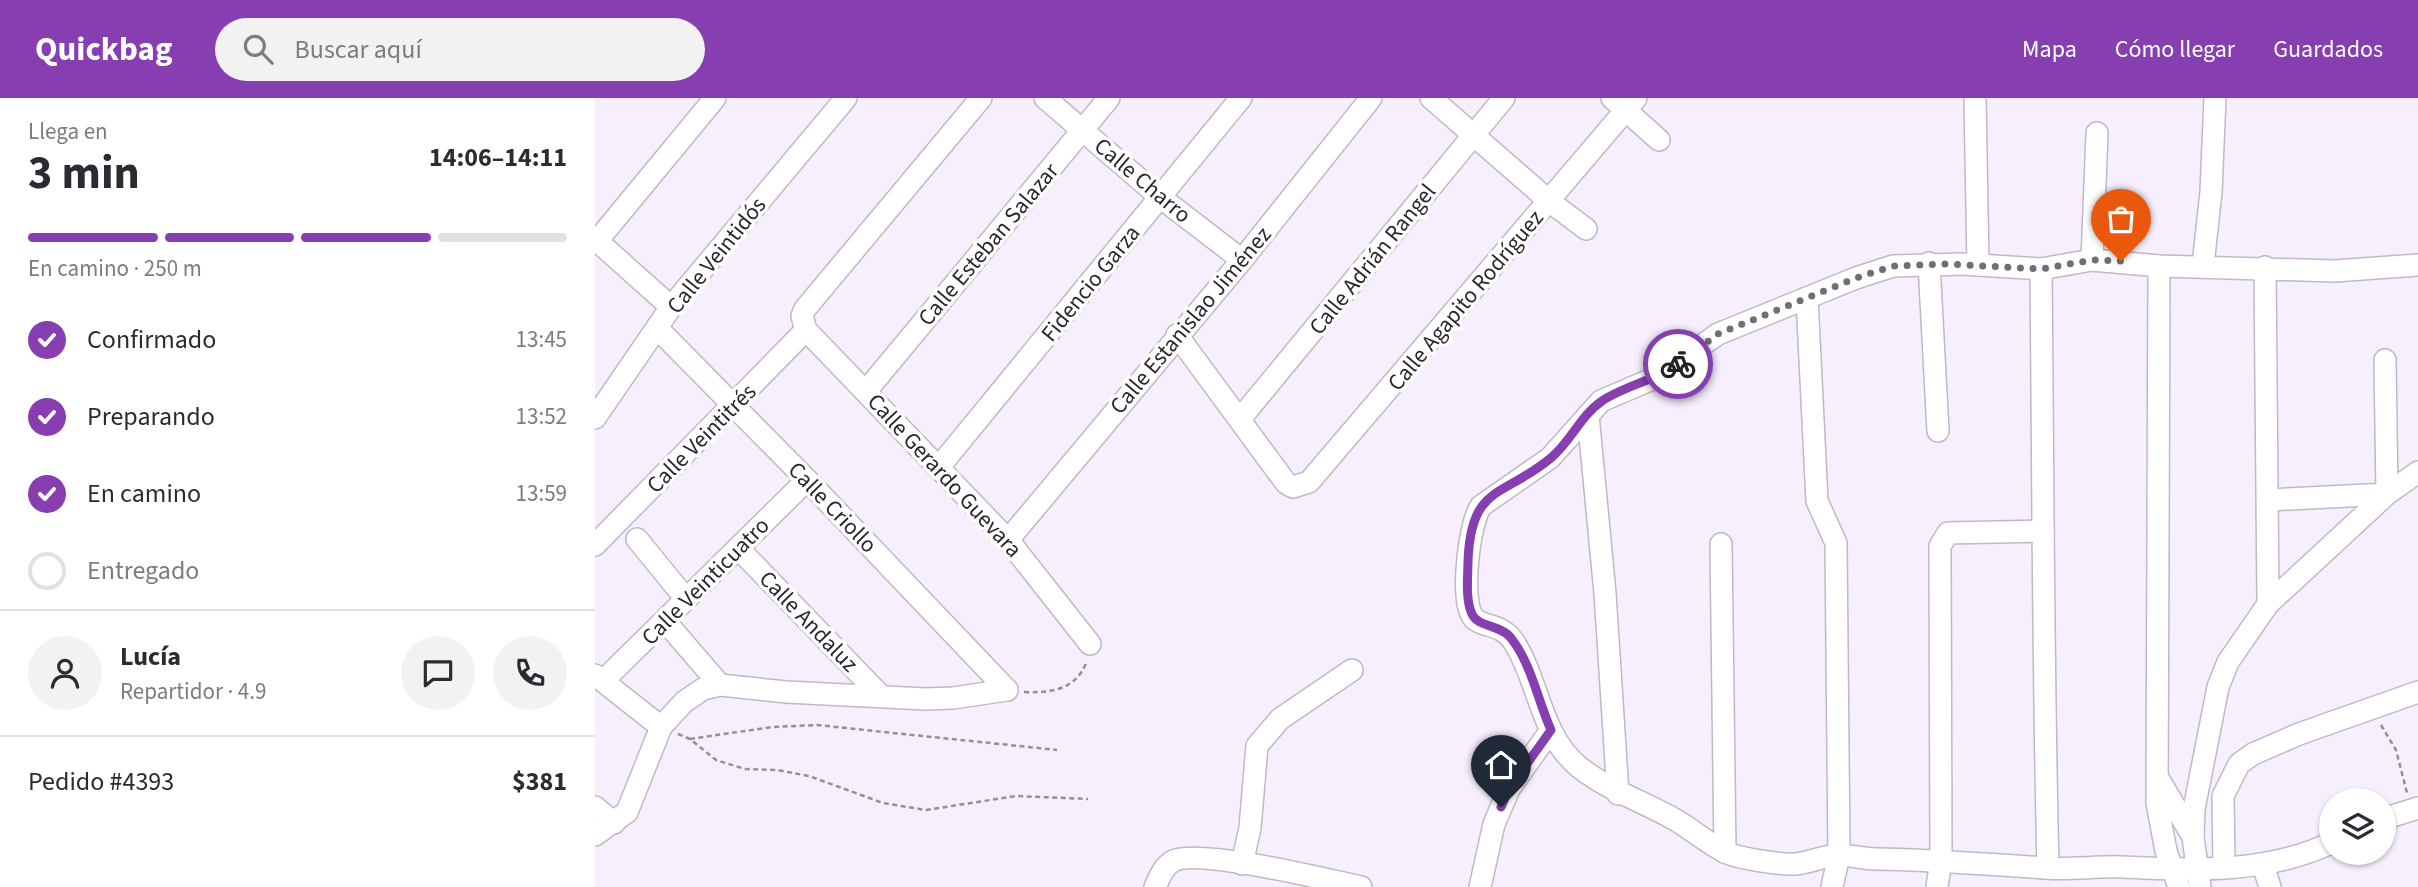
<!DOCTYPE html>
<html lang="es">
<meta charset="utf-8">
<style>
:root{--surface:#fff;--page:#f2f2f3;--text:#2b2b33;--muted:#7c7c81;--line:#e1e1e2;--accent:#863eb1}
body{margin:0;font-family:"Source Sans 3",sans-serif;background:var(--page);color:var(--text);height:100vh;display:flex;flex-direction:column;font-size:26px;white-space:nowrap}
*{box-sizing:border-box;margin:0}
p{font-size:23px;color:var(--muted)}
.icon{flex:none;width:38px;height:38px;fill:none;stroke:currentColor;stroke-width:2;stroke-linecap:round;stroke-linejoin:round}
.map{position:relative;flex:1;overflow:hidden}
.sheet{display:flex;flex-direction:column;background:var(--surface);width:595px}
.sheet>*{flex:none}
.controls{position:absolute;left:1724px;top:690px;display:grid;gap:14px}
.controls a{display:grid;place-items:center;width:77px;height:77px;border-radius:50%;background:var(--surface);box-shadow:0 2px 5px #0004;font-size:35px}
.pin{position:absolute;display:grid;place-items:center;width:60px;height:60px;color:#fff;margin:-72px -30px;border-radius:50% 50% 50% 0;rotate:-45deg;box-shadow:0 0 7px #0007}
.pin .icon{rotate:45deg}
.courier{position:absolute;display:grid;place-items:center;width:70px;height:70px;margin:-35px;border:5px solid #863eb1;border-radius:50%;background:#fff;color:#222;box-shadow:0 2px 9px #0007}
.summary em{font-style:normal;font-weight:700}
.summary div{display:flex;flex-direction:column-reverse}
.summary{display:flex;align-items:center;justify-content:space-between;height:119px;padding:0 28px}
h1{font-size:46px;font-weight:700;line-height:52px}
.bar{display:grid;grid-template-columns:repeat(4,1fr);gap:10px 7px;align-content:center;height:84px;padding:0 28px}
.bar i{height:9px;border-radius:5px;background:var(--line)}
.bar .selected{background:var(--accent)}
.bar p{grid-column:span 4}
.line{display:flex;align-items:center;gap:18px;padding:0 28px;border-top:2px solid var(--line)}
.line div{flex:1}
.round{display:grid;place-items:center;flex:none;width:74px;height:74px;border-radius:37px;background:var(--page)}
ol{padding:0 28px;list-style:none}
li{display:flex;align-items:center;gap:21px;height:77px}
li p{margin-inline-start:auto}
li .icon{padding:7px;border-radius:50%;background:var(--accent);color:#fff;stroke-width:4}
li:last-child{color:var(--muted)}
li i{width:38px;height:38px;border:4px solid var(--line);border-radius:50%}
header{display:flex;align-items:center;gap:42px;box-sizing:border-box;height:98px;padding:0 35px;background:var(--accent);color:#fff}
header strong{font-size:33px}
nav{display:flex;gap:38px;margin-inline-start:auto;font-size:24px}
.search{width:490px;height:63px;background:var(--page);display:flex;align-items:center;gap:18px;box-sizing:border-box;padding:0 24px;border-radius:38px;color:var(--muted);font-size:26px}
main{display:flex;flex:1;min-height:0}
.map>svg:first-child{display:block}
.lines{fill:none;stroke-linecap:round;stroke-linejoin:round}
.minor-casing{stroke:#c0b8c6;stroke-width:24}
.path{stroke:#958f99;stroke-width:2.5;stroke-dasharray:5 3.5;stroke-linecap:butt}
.minor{stroke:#fff;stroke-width:21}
.done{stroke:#726d75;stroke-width:7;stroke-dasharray:0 12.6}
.route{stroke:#863eb1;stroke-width:9}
.labels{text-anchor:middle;stroke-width:7;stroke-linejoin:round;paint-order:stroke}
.street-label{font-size:23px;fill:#2a272c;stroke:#fff}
</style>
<header>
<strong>Quickbag</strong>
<div class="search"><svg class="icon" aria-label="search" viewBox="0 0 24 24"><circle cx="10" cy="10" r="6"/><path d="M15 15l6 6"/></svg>Buscar aquí</div>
<nav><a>Mapa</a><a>Cómo llegar</a><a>Guardados</a></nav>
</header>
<main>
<section class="sheet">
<div class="summary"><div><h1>3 min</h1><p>Llega en</p></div><em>14:06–14:11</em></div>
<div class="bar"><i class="selected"></i><i class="selected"></i><i class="selected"></i><i></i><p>En camino · 250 m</p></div>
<ol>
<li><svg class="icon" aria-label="check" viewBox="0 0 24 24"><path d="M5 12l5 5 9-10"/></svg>Confirmado<p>13:45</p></li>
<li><svg class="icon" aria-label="check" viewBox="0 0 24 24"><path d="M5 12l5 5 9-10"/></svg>Preparando<p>13:52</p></li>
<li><svg class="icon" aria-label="check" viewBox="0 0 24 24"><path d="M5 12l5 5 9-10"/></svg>En camino<p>13:59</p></li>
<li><i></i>Entregado</li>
</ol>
<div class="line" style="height:126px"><a class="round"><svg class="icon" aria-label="person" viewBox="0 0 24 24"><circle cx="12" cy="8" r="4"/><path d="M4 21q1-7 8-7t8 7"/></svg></a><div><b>Lucía</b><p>Repartidor · 4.9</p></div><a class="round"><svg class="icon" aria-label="chat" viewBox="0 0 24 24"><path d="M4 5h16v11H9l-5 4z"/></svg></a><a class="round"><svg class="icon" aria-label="phone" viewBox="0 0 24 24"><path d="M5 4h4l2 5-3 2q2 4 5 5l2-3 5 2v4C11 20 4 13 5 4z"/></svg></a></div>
<div class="line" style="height:91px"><div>Pedido #4393</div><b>$381</b></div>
</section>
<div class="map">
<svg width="1823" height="789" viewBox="0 0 1823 789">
<rect width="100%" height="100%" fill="#f7effd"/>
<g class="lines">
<defs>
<g id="minor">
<polyline points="386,0 210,211 207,218 211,232 413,442 495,546"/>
<polyline points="450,0 565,99 647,162"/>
<polyline points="836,0 954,103 991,131"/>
<polyline points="1017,0 1064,42"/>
<polyline points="1380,0 1383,167"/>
<polyline points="0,141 76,209"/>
<polyline points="2,143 120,0"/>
<polyline points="1497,162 1502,35"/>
<polyline points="1334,165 1343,333"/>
<polyline points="1608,167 1616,94 1620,0"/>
<polyline points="1564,168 1562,705 1571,753 1584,789"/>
<polyline points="1670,169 1673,506"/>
<path d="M1446,171C1448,371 1448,570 1453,770"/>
<polyline points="1212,200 1222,403 1241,445 1244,757 1237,789"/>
<polyline points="62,230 212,382 412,592"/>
<polyline points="582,237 691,385 698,389 714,384 1041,0"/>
<polyline points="272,292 514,0"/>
<polyline points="993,317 1010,495 1023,696"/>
<polyline points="0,320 76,209 251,0"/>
<polyline points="645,321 909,0"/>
<polyline points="344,369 646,0"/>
<polyline points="1674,402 1792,396 1790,262"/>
<polyline points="42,441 91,501"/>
<polyline points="413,442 647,162 776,0"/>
<polyline points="1126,446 1130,754"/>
<polyline points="0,447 211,232"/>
<polyline points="143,450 285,597"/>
<polyline points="70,523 125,587"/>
<polyline points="0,577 66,629"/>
<polyline points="8,583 212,382"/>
<polyline points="1563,680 1598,739"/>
<polyline points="0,709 19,725"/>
<polyline points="1788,721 1823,710"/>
<polyline points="0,737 32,714 66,629 89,604 108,591 125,587 191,594 330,601 358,600 412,592"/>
<path d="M1736,745C1670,776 1598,772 1527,769C1501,768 1476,772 1450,770C1393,766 1338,762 1281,761C1268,761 1255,757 1243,757C1228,758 1214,765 1200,766C1186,767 1141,760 1130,754C1115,747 1095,730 1079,721C1047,703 1013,692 984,669C945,637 944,583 919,544C906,524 886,530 878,519C865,502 874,425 886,408L955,360L1006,303L1062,279L1123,236L1261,180L1298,168L1367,166L1446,171L1497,162L1564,168L1740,173L1823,167"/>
<polyline points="647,766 655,730 662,648 685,621 757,572"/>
<polyline points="1668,767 1675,789"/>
<polyline points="1629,769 1628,698 1644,666 1658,656 1704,636 1823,594"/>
<path d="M560,789C565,779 568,769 578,763C602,750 734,782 766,789"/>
<polyline points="885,789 899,726 914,691 956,632"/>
<polyline points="1342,789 1346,762 1345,448 1353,435 1448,433"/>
<polyline points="1605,789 1598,739 1599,711 1623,589 1633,564 1673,506 1792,396 1823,374"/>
</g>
</defs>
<use href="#minor" class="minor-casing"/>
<g class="path">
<path d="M429,594C457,595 481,592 492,563"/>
<polyline points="1786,627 1801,652 1812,695"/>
<polyline points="83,636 95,641 121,662 150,671 182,672 214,678 288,705 331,712 421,698 493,701"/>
<polyline points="95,641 177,629 222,627 462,652"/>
</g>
<use href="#minor" class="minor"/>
</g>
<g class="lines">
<polyline class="done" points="1083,266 1123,236 1261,180 1298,168 1351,166 1446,171 1497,162 1526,163"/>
<path class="route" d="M906,709L914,691L956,632C943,603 936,565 916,540C906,527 882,529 877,516C870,501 873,478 873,463C876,385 909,400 957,359C976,343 986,317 1007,303C1029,288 1059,283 1083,266"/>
</g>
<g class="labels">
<g class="street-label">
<text transform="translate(548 82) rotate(40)" y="8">Calle Charro</text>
<text transform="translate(393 146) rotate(-50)" y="8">Calle Esteban Salazar</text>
<text transform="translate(121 157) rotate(-51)" y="8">Calle Veintidós</text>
<text transform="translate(777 161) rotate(-51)" y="8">Calle Adrián Rangel</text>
<text transform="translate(495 185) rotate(-51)" y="8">Fidencio Garza</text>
<text transform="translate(870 202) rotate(-50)" y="8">Calle Agapito Rodríguez</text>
<text transform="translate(595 222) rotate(-50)" y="8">Calle Estanislao Jiménez</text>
<text transform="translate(106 340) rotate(-45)" y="8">Calle Veintitrés</text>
<text transform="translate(350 377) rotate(47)" y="8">Calle Gerardo Guevara</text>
<text transform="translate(238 409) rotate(46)" y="8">Calle Criollo</text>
<text transform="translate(110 483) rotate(-45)" y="8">Calle Veinticuatro</text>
<text transform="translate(214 523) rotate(46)" y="8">Calle Andaluz</text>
</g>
</g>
</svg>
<div class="controls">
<a><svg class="icon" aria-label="layers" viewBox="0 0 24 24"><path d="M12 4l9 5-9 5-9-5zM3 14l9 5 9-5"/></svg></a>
</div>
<div class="pin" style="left:1526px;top:163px;background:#ea580c"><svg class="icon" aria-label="bag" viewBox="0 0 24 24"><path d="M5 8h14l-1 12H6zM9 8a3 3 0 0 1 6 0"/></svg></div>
<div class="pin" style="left:906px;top:709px;background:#1f2937"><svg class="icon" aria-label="home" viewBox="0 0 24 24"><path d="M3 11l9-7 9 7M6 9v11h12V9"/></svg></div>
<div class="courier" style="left:1083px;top:266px"><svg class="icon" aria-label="bike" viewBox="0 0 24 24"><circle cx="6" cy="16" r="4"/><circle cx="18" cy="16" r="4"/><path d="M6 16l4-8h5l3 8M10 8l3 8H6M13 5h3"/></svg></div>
</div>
</main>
